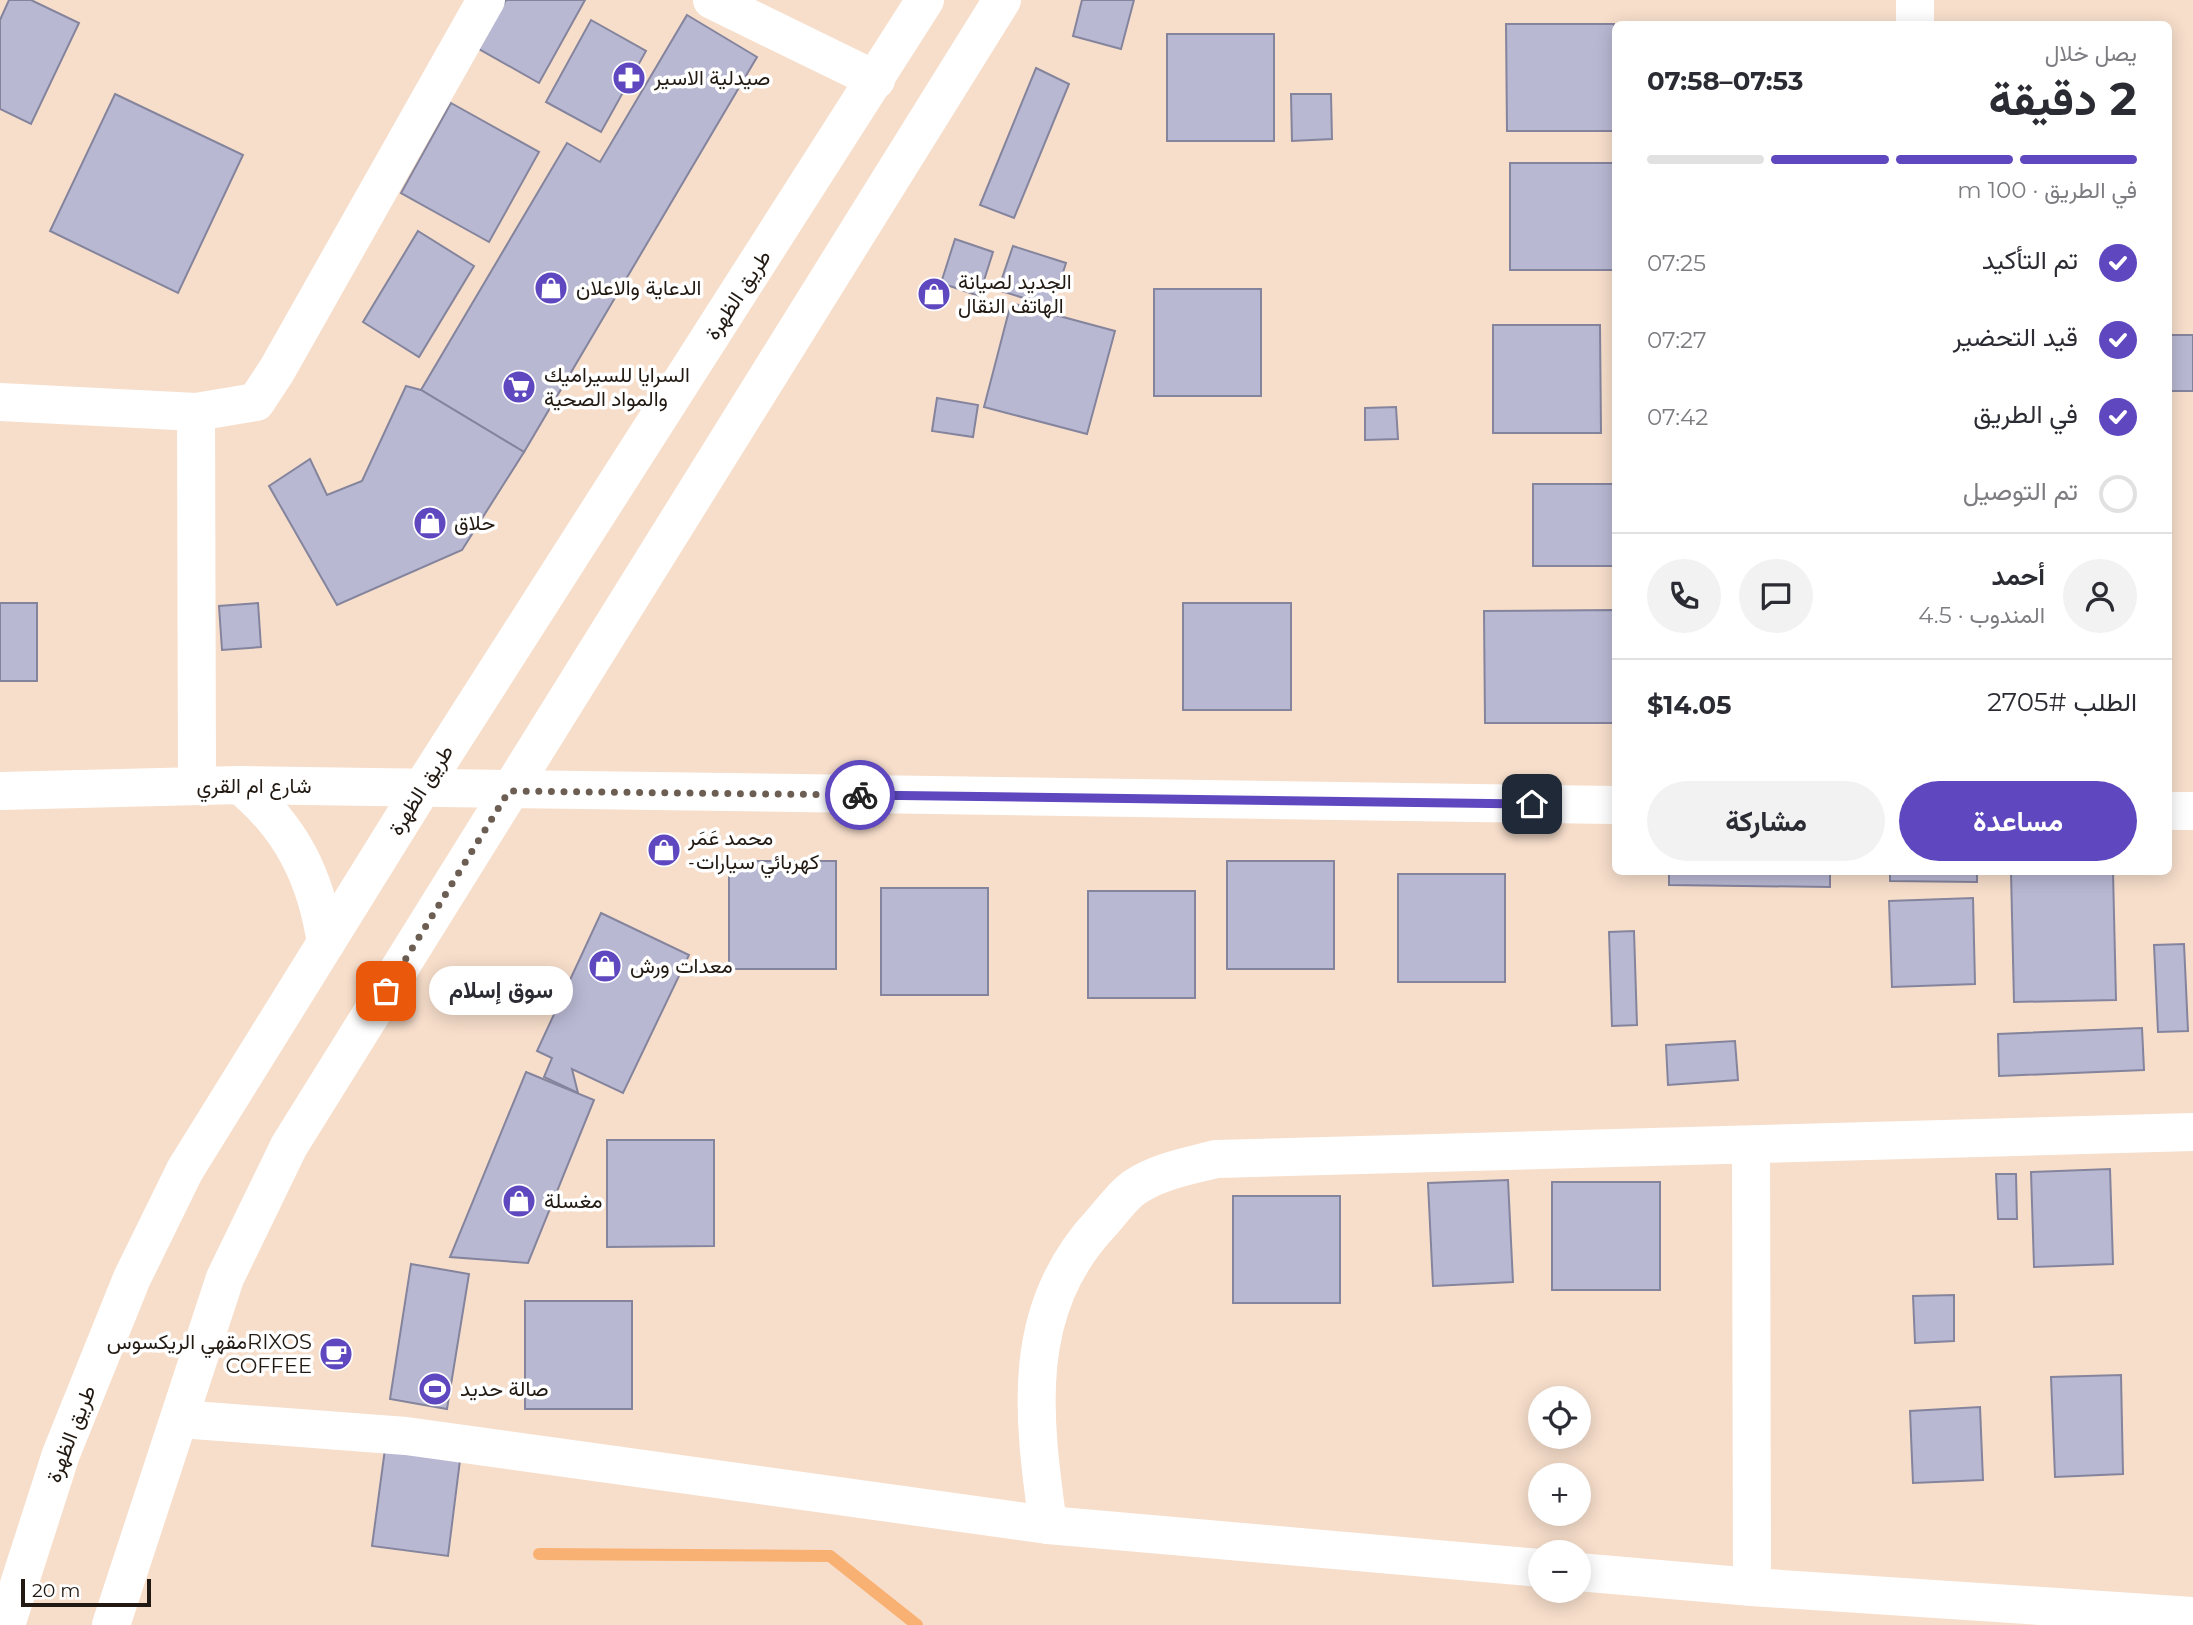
<!DOCTYPE html>
<html lang="ar">
<meta charset="utf-8">
<style>
:root{--surface:#fff;--page:#f2f2f3;--text:#2b2b33;--muted:#7c7c81;--line:#e1e1e2;--accent:#5e47bf}
body{margin:0;font-family:Montserrat,Vazirmatn,sans-serif;background:var(--page);color:var(--text);direction:rtl;height:100vh;display:flex;flex-direction:column;font-size:26px;white-space:nowrap}
*{box-sizing:border-box;margin:0}
p{font-size:23px;color:var(--muted)}
.icon{flex:none;width:38px;height:38px;fill:none;stroke:currentColor;stroke-width:2;stroke-linecap:round;stroke-linejoin:round}
.map{position:relative;flex:1;overflow:hidden;direction:ltr}
.drawer{position:absolute;left:1612px;top:21px;width:560px;height:854px;display:flex;flex-direction:column;background:var(--surface);border-radius:10px;box-shadow:0 4px 18px #0003;direction:rtl}
.drawer>*{flex:none}
.buttons{position:absolute;left:1528px;top:1386px;display:grid;gap:14px}
.buttons a{display:grid;place-items:center;width:63px;height:63px;border-radius:50%;background:var(--surface);box-shadow:0 4px 18px #0003;font-size:35px}
.scale{position:absolute;left:21px;bottom:18px;width:130px;box-sizing:border-box;padding-left:7px;border:4px solid #211912;border-top:0;font-size:19px;line-height:24px;white-space:nowrap;color:#211912;-webkit-text-stroke:5px #fff;paint-order:stroke}
.pin{position:absolute;display:grid;place-items:center;width:60px;height:60px;color:#fff;margin:-30px;border-radius:14px;box-shadow:0 4px 10px #0006}
.courier{position:absolute;display:grid;place-items:center;width:70px;height:70px;margin:-35px;border:5px solid #5e47bf;border-radius:50%;background:#fff;color:#222;box-shadow:0 2px 9px #0007}
.bubble{position:absolute;height:49px;border-radius:24px;background:var(--surface);box-shadow:0 4px 18px #0003;font-size:23px;font-weight:700;line-height:49px;text-align:center;direction:rtl}
.headline em{font-style:normal;font-weight:700}
.headline div{display:flex;flex-direction:column-reverse}
.headline{display:flex;align-items:center;justify-content:space-between;height:119px;padding:0 35px}
h1{font-size:46px;font-weight:700;line-height:52px}
.bar{display:grid;grid-template-columns:repeat(4,1fr);gap:10px 7px;align-content:center;height:84px;padding:0 35px}
.bar i{height:9px;border-radius:5px;background:var(--line)}
.bar .on{background:var(--accent)}
.bar p{grid-column:span 4}
.line{display:flex;align-items:center;gap:18px;padding:0 35px;border-top:2px solid var(--line)}
.line div{flex:1}
.round{display:grid;place-items:center;flex:none;width:74px;height:74px;border-radius:37px;background:var(--page)}
ol{padding:0 35px;list-style:none}
li{display:flex;align-items:center;gap:21px;height:77px}
li p{margin-inline-start:auto}
li .icon{padding:7px;border-radius:50%;background:var(--accent);color:#fff;stroke-width:4}
li:last-child{color:var(--muted)}
li i{width:38px;height:38px;border:4px solid var(--line);border-radius:50%}
.action{display:flex;gap:14px;margin-top:auto;padding:14px 35px}
.action a{flex:1;height:80px;border-radius:42px;background:var(--accent);color:#fff;font-size:28px;font-weight:700;line-height:80px;text-align:center}
.action a+a{background:var(--page);color:var(--text)}
.map>svg:first-child{display:block}
.lines{fill:none;stroke-linecap:round;stroke-linejoin:round}
.stream{stroke:#f8b173;stroke-width:12}
.building{fill:#b9b8d3;stroke:#85849d;stroke-width:2}
.street{stroke:#fff;stroke-width:38}
.secondary{stroke:#fff;stroke-width:38}
.primary{stroke:#fff;stroke-width:38}
.done{stroke:#6c5e53;stroke-width:7;stroke-dasharray:0 12.6}
.route{stroke:#5e47bf;stroke-width:9}
.labels{text-anchor:middle;stroke-width:7;stroke-linejoin:round;paint-order:stroke}
.poi-label{font-size:21px;fill:#211912;stroke:#fff;text-anchor:start}
.street-label{font-size:21px;fill:#211912;stroke:#fff}
</style>
<div class="map">
<svg width="2193" height="1625" viewBox="0 0 2193 1625">
<rect width="100%" height="100%" fill="#f7decb"/>
<g class="lines">
<polyline class="stream" points="539,1554 830,1556 917,1625"/>
</g>
<g class="building">
<polygon points="9,0 31,0 79,23 31,124 0,109 0,20"/>
<polygon points="506,0 585,0 539,83 479,49"/>
<polygon points="1082,0 1134,0 1121,49 1073,36"/>
<polygon points="687,15 757,57 524,452 421,390 567,143 600,162"/>
<polygon points="591,20 646,51 601,132 546,102"/>
<polygon points="1506,24 1614,24 1614,131 1507,131"/>
<rect x="1167" y="34" width="107" height="107"/>
<polygon points="1036,68 1069,84 1014,218 980,205"/>
<polygon points="115,94 243,155 178,293 50,231"/>
<polygon points="1291,94 1331,94 1332,139 1292,141"/>
<polygon points="451,103 539,152 489,242 401,193"/>
<rect x="1510" y="163" width="105" height="107"/>
<polygon points="418,231 474,266 419,357 363,322"/>
<polygon points="955,239 993,252 979,296 941,283"/>
<polygon points="1013,246 1066,263 1052,307 998,290"/>
<rect x="1154" y="289" width="107" height="107"/>
<polygon points="1011,303 1115,331 1087,434 984,407"/>
<polygon points="1493,325 1600,325 1601,433 1493,433"/>
<rect x="2168" y="335" width="25" height="56"/>
<polygon points="406,386 421,390 524,452 462,550 337,605 269,486 310,459 327,495 362,481"/>
<polygon points="937,398 978,405 973,437 932,431"/>
<polygon points="1396,407 1398,439 1365,440 1365,408"/>
<rect x="1533" y="484" width="81" height="82"/>
<rect x="0" y="603" width="37" height="78"/>
<polygon points="258,603 261,647 222,650 219,606"/>
<rect x="1183" y="603" width="108" height="107"/>
<polygon points="1615,610 1615,723 1485,723 1484,611"/>
<rect x="729" y="861" width="107" height="108"/>
<rect x="1227" y="861" width="107" height="108"/>
<polygon points="1669,872 1830,872 1830,887 1669,885"/>
<polygon points="1890,872 1977,872 1977,882 1890,881"/>
<polygon points="2011,872 2113,872 2116,1000 2014,1002"/>
<rect x="1398" y="874" width="107" height="108"/>
<rect x="881" y="888" width="107" height="107"/>
<rect x="1088" y="891" width="107" height="107"/>
<polygon points="1973,898 1975,984 1892,987 1889,901"/>
<polygon points="601,913 689,955 623,1093 572,1069 578,1093 544,1077 552,1058 537,1051"/>
<polygon points="1634,931 1637,1025 1612,1026 1609,932"/>
<polygon points="2184,944 2188,1031 2158,1032 2154,945"/>
<polygon points="2142,1028 2144,1070 1999,1076 1998,1034"/>
<polygon points="1735,1041 1738,1080 1668,1085 1666,1045"/>
<polygon points="526,1072 594,1100 528,1263 450,1257"/>
<polygon points="607,1140 714,1140 714,1246 607,1247"/>
<polygon points="2110,1169 2113,1264 2034,1267 2031,1172"/>
<polygon points="1996,1174 2016,1174 2017,1219 1998,1219"/>
<polygon points="1508,1180 1513,1282 1433,1286 1428,1183"/>
<rect x="1552" y="1182" width="108" height="108"/>
<rect x="1233" y="1196" width="107" height="107"/>
<polygon points="411,1264 469,1274 447,1409 390,1399"/>
<polygon points="1954,1295 1954,1341 1915,1343 1913,1296"/>
<rect x="525" y="1301" width="107" height="108"/>
<polygon points="2121,1375 2123,1474 2055,1477 2051,1377"/>
<polygon points="1980,1407 1983,1480 1913,1483 1910,1411"/>
<polygon points="385,1449 460,1460 448,1556 372,1546"/>
</g>
<g class="lines">
<g class="street">
<polyline points="712,0 876,80"/>
<polyline points="1915,24 1915,0"/>
<polyline points="0,402 196,412 256,402 277,370 486,0"/>
<polyline points="196,412 197,785"/>
<polyline points="1751,1145 1752,1587"/>
<polyline points="180,1419 406,1436 1048,1525 1540,1568"/>
<path d="M1048,1525C1033,1415 1019,1310 1102,1222C1112,1211 1123,1195 1135,1187C1159,1171 1189,1166 1216,1159L2193,1132"/>
<polyline points="1578,1572 1752,1587 2193,1616"/>
</g>
<g class="secondary">
<polyline points="0,791 240,785 1615,805"/>
<polyline points="2168,811 2193,811"/>
</g>
<g class="primary">
<path d="M240,785C291,827 316,877 326,943"/>
<polyline points="6,1625 61,1454 132,1278 185,1170 422,788 925,0"/>
<polyline points="111,1625 225,1278 289,1146 1002,0"/>
</g>
</g>
<g class="lines">
<polyline class="done" points="386,991 509,791 860,795"/>
<polyline class="route" points="860,795 1532,804"/>
</g>
<defs>
<symbol id="pharmacy-disc" viewBox="-11 -11 22 22"><circle r="9.5" fill="#5e47bf" stroke="#fff"/><path d="M-2-6h4v4h4v4h-4v4h-4v-4h-4v-4h4Z" fill="#fff"/></symbol>
<symbol id="shop-disc" viewBox="-11 -11 22 22"><circle r="9.5" fill="#5e47bf" stroke="#fff"/><path d="M-5-2.5h2.3a2.7 3.5 0 0 1 5.4 0H5L5.5 6h-11ZM-1.5-2.5h3a1.5 2.3 0 0 0-3 0Z" fill="#fff"/></symbol>
<symbol id="supermarket-disc" viewBox="-11 -11 22 22"><circle r="9.5" fill="#5e47bf" stroke="#fff"/><path d="M-6-5.5h2.5l.6 2H6L4.5 2H-2.5L-4.4-4H-6ZM-1.5 3.2a1.3 1.3 0 1 0 .1 0ZM3 3.2a1.3 1.3 0 1 0 .1 0Z" fill="#fff"/></symbol>
<symbol id="cafe-disc" viewBox="-11 -11 22 22"><circle r="9.5" fill="#5e47bf" stroke="#fff"/><path d="M-5.5-4.5H6V0H3Q3 3.5 0 3.5H-2.5Q-5.5 3.5-5.5 0ZM3-3.2v2h1.7v-2ZM-6 4.5H4V6H-6Z" fill="#fff"/></symbol>
<symbol id="stadium-disc" viewBox="-11 -11 22 22"><circle r="9.5" fill="#5e47bf" stroke="#fff"/><path d="M0-5a6.5 5 0 1 0 0 10a6.5 5 0 1 0 0-10ZM-3.5-1.8h7v3.6h-7Z" fill="#fff"/></symbol>
</defs>
<g fill-rule="evenodd">
<use href="#pharmacy-disc" x="610" y="59" width="38" height="38"/>
<use href="#shop-disc" x="532" y="269" width="38" height="38"/>
<use href="#shop-disc" x="915" y="275" width="38" height="38"/>
<use href="#supermarket-disc" x="500" y="368" width="38" height="38"/>
<use href="#shop-disc" x="411" y="504" width="38" height="38"/>
<use href="#shop-disc" x="645" y="831" width="38" height="38"/>
<use href="#shop-disc" x="586" y="947" width="38" height="38"/>
<use href="#shop-disc" x="500" y="1182" width="38" height="38"/>
<use href="#cafe-disc" x="317" y="1335" width="38" height="38"/>
<use href="#stadium-disc" x="416" y="1370" width="38" height="38"/>
</g>
<g class="labels">
<g class="poi-label">
<text x="654" y="85">صيدلية الاسير</text>
<text x="958" y="289">الجديد لصيانة<tspan x="958" dy="24">الهاتف النقال</tspan></text>
<text x="576" y="295">الدعاية والاعلان</text>
<text x="544" y="382">السرايا للسيراميك<tspan x="544" dy="24">والمواد الصحية</tspan></text>
<text x="454" y="530">حلاق</text>
<text x="688" y="845">محمد عَمَر<tspan x="688" dy="24">-كهربائي سيارات</tspan></text>
<text x="630" y="973">معدات ورش</text>
<text x="544" y="1208">مغسلة</text>
<text x="312" y="1349" text-anchor="end">مقهي الريكسوسRIXOS<tspan x="312" dy="24">COFFEE</tspan></text>
<text x="460" y="1396">صالة حديد</text>
</g>
<g class="street-label">
<text transform="translate(738 295) rotate(-57)" y="7">طريق الظهرة</text>
<text x="254" y="793">شارع ام القري</text>
<text transform="translate(421 790) rotate(-58)" y="7">طريق الظهرة</text>
<text transform="translate(71 1434) rotate(-69)" y="7">طريق الظهرة</text>
</g>
</g>
</svg>
<div class="buttons">
<a><svg class="icon" aria-label="locate" viewBox="0 0 24 24"><circle cx="12" cy="12" r="6"/><path d="M12 2v4M12 18v4M2 12h4M18 12h4"/></svg></a>
<a>+</a>
<a>−</a>
</div>
<div class="scale">20 m</div>
<div class="pin" style="left:386px;top:991px;background:#ea580c"><svg class="icon" aria-label="bag" viewBox="0 0 24 24"><path d="M5 8h14l-1 12H6zM9 8a3 3 0 0 1 6 0"/></svg></div>
<div class="pin" style="left:1532px;top:804px;background:#1f2937"><svg class="icon" aria-label="home" viewBox="0 0 24 24"><path d="M3 11l9-7 9 7M6 9v11h12V9"/></svg></div>
<div class="courier" style="left:860px;top:795px"><svg class="icon" aria-label="bike" viewBox="0 0 24 24"><circle cx="6" cy="16" r="4"/><circle cx="18" cy="16" r="4"/><path d="M6 16l4-8h5l3 8M10 8l3 8H6M13 5h3"/></svg></div>
<div class="bubble" style="left:429px;top:966px;width:144px">سوق إسلام</div>
<section class="drawer">
<div class="headline"><div><h1>2 دقيقة</h1><p>يصل خلال</p></div><em>07:53–07:58</em></div>
<div class="bar"><i class="on"></i><i class="on"></i><i class="on"></i><i></i><p>في الطريق · 100 m</p></div>
<ol>
<li><svg class="icon" aria-label="check" viewBox="0 0 24 24"><path d="M5 12l5 5 9-10"/></svg>تم التأكيد<p>07:25</p></li>
<li><svg class="icon" aria-label="check" viewBox="0 0 24 24"><path d="M5 12l5 5 9-10"/></svg>قيد التحضير<p>07:27</p></li>
<li><svg class="icon" aria-label="check" viewBox="0 0 24 24"><path d="M5 12l5 5 9-10"/></svg>في الطريق<p>07:42</p></li>
<li><i></i>تم التوصيل</li>
</ol>
<div class="line" style="height:126px"><a class="round"><svg class="icon" aria-label="person" viewBox="0 0 24 24"><circle cx="12" cy="8" r="4"/><path d="M4 21q1-7 8-7t8 7"/></svg></a><div><b>أحمد</b><p>المندوب · 4.5</p></div><a class="round"><svg class="icon" aria-label="chat" viewBox="0 0 24 24"><path d="M4 5h16v11H9l-5 4z"/></svg></a><a class="round"><svg class="icon" aria-label="phone" viewBox="0 0 24 24"><path d="M5 4h4l2 5-3 2q2 4 5 5l2-3 5 2v4C11 20 4 13 5 4z"/></svg></a></div>
<div class="line" style="height:91px"><div>الطلب #2705</div><b>$14.05</b></div>
<div class="action"><a>مساعدة</a><a>مشاركة</a></div>
</section>
</div>
